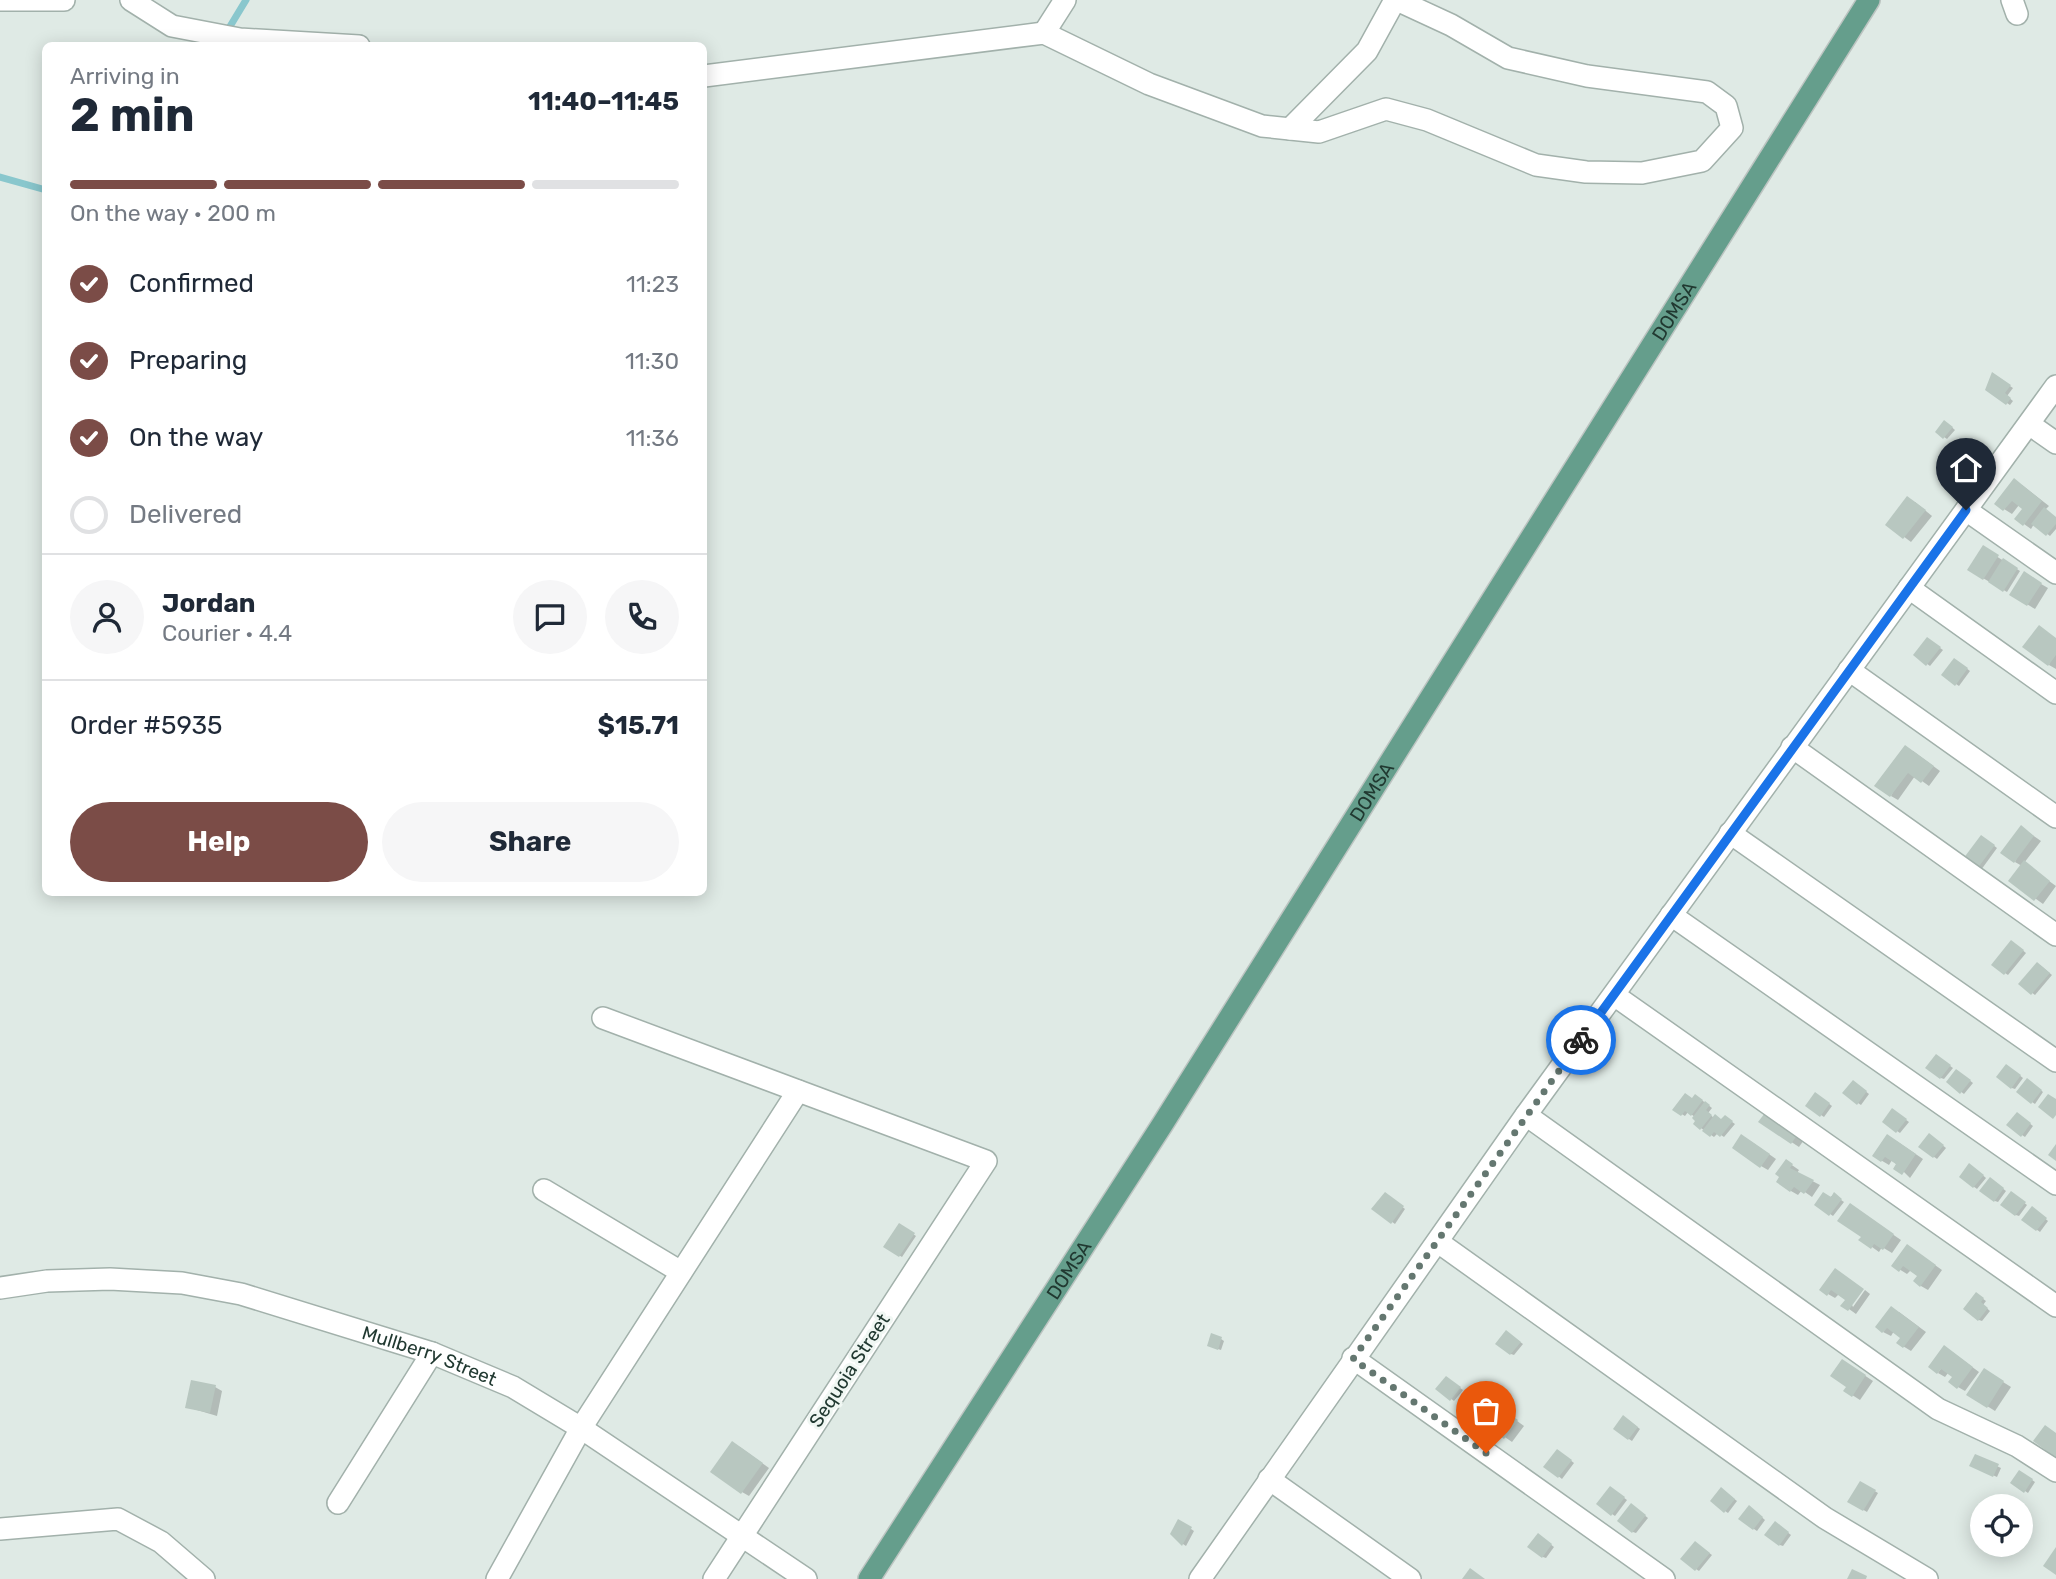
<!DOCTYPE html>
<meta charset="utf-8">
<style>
:root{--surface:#fff;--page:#f6f6f7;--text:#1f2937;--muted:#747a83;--line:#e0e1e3;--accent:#7b4c47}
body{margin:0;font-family:Rubik,sans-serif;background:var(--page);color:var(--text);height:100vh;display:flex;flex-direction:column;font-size:26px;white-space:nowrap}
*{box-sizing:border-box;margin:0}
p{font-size:23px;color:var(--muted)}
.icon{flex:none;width:38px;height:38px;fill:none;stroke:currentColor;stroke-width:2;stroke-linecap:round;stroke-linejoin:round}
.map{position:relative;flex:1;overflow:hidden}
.panel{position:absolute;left:42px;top:42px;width:665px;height:854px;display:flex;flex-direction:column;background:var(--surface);border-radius:10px;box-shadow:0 4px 18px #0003}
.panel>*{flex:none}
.tools{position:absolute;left:1970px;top:1494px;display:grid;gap:14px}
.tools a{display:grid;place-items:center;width:63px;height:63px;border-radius:50%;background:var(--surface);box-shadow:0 4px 18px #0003;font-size:35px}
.pin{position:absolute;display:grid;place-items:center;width:60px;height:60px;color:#fff;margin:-72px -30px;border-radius:50% 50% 50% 0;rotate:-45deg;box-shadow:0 0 7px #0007}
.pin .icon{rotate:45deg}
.courier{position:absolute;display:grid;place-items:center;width:70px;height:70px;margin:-35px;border:5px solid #1a73e8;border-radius:50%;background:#fff;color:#222;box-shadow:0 2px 9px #0007}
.overview em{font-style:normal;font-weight:700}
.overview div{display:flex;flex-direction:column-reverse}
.overview{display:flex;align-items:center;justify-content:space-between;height:119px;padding:0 28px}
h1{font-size:46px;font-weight:700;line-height:52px}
.bar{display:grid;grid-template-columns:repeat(4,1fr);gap:10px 7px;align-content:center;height:84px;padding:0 28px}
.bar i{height:9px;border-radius:5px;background:var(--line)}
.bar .selected{background:var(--accent)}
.bar p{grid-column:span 4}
.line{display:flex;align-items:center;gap:18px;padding:0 28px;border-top:2px solid var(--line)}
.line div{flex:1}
.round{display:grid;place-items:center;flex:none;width:74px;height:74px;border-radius:37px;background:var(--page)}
ol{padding:0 28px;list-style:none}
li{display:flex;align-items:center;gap:21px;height:77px}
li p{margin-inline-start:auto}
li .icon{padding:7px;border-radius:50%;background:var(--accent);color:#fff;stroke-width:4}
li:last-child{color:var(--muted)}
li i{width:38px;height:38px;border:4px solid var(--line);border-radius:50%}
.cta{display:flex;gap:14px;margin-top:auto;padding:14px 28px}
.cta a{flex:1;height:80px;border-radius:42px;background:var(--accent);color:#fff;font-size:28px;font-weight:700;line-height:80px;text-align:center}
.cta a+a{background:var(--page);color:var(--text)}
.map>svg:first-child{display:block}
.shadow{fill:#0003}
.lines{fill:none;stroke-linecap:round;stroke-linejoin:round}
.stream{stroke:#89c7cd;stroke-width:7}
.building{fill:#b8c7c0}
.minor-casing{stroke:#a2b1ab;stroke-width:24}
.major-casing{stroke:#bcc4c1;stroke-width:24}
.minor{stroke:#fff;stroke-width:21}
.major{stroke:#659e8c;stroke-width:21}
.done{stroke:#647770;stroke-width:7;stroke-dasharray:0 12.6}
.route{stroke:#1a73e8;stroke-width:9}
.labels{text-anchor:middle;stroke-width:6;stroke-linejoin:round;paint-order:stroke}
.street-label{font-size:19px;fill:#213931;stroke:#f0f7f3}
</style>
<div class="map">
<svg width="2056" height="1579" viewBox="0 0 2056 1579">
<rect width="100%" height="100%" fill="#dfeae5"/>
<g class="shadow">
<polygon points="1993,375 2013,388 2007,396 2013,401 2010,405 1987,390"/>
<polygon points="1948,424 1955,430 1947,439 1937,432"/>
<polygon points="2022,485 2049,506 2045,510 2056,518 2056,529 2050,536 2034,524 2031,529 2024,524 2024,509 2019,505 2012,514 1996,504"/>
<polygon points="1915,502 1932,516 1911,542 1887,524"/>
<polygon points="1983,548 2020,571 2007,592 1969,570"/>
<polygon points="2024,574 2048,588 2035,609 2011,594"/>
<polygon points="1927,639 1943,650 1930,666 1915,655"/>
<polygon points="2056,639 2056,669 2049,665"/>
<polygon points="1958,662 1970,671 1959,686 1956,684"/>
<polygon points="1913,751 1940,771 1929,786 1915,776 1898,800 1891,796"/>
<polygon points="2028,832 2041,841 2024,863 2056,886 2043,904 2011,881 2022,866 2015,862"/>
<polygon points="1985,839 1997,848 1981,870 1965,859"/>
<polygon points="2015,944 2026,953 2008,975 2005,973"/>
<polygon points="2040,965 2052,975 2035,995 2020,984"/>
<polygon points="1936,1056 1953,1068 1944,1079 1941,1078"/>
<polygon points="2010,1068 2023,1078 2015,1089 2012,1088"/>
<polygon points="1960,1073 1973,1083 1964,1094 1948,1082"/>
<polygon points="2030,1082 2043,1092 2035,1104 2032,1102"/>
<polygon points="1856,1084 1869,1094 1861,1105 1858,1103"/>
<polygon points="1819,1096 1832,1106 1824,1117 1821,1115"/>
<polygon points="1699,1098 1712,1108 1708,1113 1714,1118 1722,1121 1725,1117 1735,1124 1724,1137 1718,1133 1714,1137 1695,1124 1695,1117 1688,1112 1685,1116 1675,1110"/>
<polygon points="1895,1112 1909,1122 1900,1133 1897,1131"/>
<polygon points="2020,1116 2033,1126 2025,1137 2022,1135"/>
<polygon points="1761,1122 1806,1137 1799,1147"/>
<polygon points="1932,1137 1946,1148 1937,1159 1921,1147"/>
<polygon points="1749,1140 1776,1159 1768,1170 1761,1166"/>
<polygon points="1895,1140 1923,1159 1910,1178 1892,1160 1889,1165 1874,1156"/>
<polygon points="1786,1161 1799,1170 1797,1173 1820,1185 1812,1197 1802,1190 1798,1195 1791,1191"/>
<polygon points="1973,1167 1986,1178 1977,1189 1961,1177"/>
<polygon points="1993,1181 2006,1191 1998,1202 1995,1201"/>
<polygon points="1834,1195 1844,1202 1833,1216 1816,1204"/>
<polygon points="2014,1195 2027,1205 2019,1216 2016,1215"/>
<polygon points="1388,1196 1405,1209 1395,1224 1374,1209"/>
<polygon points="1857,1210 1901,1240 1892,1253 1882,1247 1879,1252 1872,1247 1863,1236"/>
<polygon points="2035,1210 2048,1221 2040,1232 2024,1220"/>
<polygon points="899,1225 916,1236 902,1257 885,1246"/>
<polygon points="1915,1251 1942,1270 1928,1290 1921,1286 1919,1276 1911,1270 1907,1274 1894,1266"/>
<polygon points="1836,1270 1853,1307 1865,1290 1870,1294 1856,1314 1849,1309 1847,1299 1839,1294 1835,1298 1828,1294"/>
<polygon points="1979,1296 1986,1301 1983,1305 1990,1311 1982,1321 1979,1320"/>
<polygon points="1899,1312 1926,1332 1911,1351 1898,1343 1903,1337 1894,1331 1891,1336 1883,1332"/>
<polygon points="1509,1334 1523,1344 1514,1355 1511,1354"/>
<polygon points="1221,1339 1224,1341 1221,1350 1212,1347"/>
<polygon points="1952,1352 1979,1372 1965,1391 1958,1387 1954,1377 1948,1373 1945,1377 1938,1373"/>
<polygon points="1849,1365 1873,1381 1860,1400 1846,1391"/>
<polygon points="1984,1370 2011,1387 1995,1411 1968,1394"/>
<polygon points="1449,1380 1463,1390 1454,1401 1438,1389"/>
<polygon points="215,1387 222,1391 217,1416 187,1407"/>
<polygon points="1498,1407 1524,1426 1512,1442 1479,1419"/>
<polygon points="1627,1419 1640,1429 1632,1441 1629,1439"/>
<polygon points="740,1447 769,1468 749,1496 742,1492"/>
<polygon points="1561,1453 1574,1463 1562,1479 1546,1466"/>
<polygon points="1975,1456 2001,1468 1997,1477 1971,1465"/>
<polygon points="2020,1472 2035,1482 2028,1493 2012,1482"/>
<polygon points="1861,1483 1878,1493 1867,1512 1850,1502"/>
<polygon points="1613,1490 1627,1500 1615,1516 1612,1514"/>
<polygon points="1724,1491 1737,1501 1728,1513 1725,1511"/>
<polygon points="1634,1507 1648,1518 1636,1533 1633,1532"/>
<polygon points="1752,1509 1765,1520 1757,1531 1754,1529"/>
<polygon points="1179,1521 1194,1531 1186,1546 1183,1544"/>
<polygon points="1778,1525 1791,1535 1783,1546 1780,1545"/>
<polygon points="1541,1537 1554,1547 1546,1558 1543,1557"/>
<polygon points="1698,1545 1712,1555 1699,1571 1696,1569"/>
</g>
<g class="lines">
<g class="stream">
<polyline points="226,33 246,0"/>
<polyline points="0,177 46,190"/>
</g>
</g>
<g class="building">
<polygon points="1992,372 2011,385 2005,393 2011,398 2006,405 1985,390"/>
<polygon points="1944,420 1953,427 1943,439 1935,432"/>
<polygon points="2014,478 2042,501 2023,526 2014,519 2022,509 2012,501 2003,511 1994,504"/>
<polygon points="1907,496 1926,510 1903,539 1885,525"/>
<polygon points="2044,507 2056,517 2056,524 2046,536 2031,524"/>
<polygon points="1983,545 1999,555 1983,580 1967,570"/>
<polygon points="2003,558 2018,568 2003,592 1988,582"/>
<polygon points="2024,571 2042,583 2027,606 2009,595"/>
<polygon points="2039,625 2056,638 2056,655 2048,666 2022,647"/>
<polygon points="1927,637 1941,647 1926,666 1913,655"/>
<polygon points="1954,658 1968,668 1955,686 1941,675"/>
<polygon points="1905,745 1934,766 1921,783 1908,773 1890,797 1874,786"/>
<polygon points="2021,825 2034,836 2014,863 2000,853"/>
<polygon points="1981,835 1995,845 1977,869 1963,859"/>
<polygon points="2024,860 2050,881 2034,901 2008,881"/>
<polygon points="2011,940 2024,950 2004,975 1991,965"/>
<polygon points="2037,962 2050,973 2031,995 2018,984"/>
<polygon points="1936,1054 1951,1065 1940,1079 1925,1068"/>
<polygon points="2006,1064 2021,1075 2011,1089 1996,1077"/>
<polygon points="1956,1069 1971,1080 1960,1094 1946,1082"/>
<polygon points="2027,1078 2042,1090 2031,1104 2016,1092"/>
<polygon points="1853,1080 1867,1091 1857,1105 1842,1093"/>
<polygon points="1815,1092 1830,1103 1820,1117 1805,1106"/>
<polygon points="1685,1093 1692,1098 1695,1094 1703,1100 1691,1116 1685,1111 1681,1116 1672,1110"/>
<polygon points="2048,1094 2056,1099 2056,1115 2053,1119 2038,1107"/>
<polygon points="1705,1101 1710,1105 1706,1110 1712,1115 1700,1130 1693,1124 1695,1121 1692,1118"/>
<polygon points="1892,1108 1907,1119 1896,1133 1882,1122"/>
<polygon points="1768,1109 1800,1131 1791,1144 1758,1122"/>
<polygon points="2017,1112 2031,1123 2021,1137 2006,1125"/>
<polygon points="1715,1114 1721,1119 1725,1115 1733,1121 1720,1137 1714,1132 1710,1137 1702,1131"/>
<polygon points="1929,1133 1944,1145 1933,1158 1918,1147"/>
<polygon points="1741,1134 1770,1154 1760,1168 1732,1148"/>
<polygon points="1887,1134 1916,1154 1902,1175 1893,1169 1896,1164 1885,1157 1881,1162 1872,1156"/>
<polygon points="2056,1144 2056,1161 2048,1155"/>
<polygon points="1786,1159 1793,1164 1790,1168 1814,1180 1804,1194 1794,1187 1790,1192 1776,1182 1779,1177 1775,1174"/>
<polygon points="1969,1163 1984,1175 1973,1188 1959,1177"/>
<polygon points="1990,1177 2004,1188 1994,1202 1979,1191"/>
<polygon points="2011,1191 2026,1202 2015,1216 2000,1205"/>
<polygon points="1385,1192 1404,1206 1391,1224 1371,1209"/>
<polygon points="1823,1192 1831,1197 1834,1192 1842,1199 1829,1216 1814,1205"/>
<polygon points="1850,1203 1894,1234 1883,1250 1874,1244 1871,1249 1858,1240 1861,1237 1837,1221"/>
<polygon points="2032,1206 2047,1218 2036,1231 2021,1220"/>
<polygon points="899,1223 915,1233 899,1257 883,1247"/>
<polygon points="1907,1244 1936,1265 1920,1287 1913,1281 1917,1276 1903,1266 1899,1272 1891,1266"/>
<polygon points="1835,1268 1864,1289 1848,1311 1840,1306 1845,1300 1831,1290 1827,1296 1819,1290"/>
<polygon points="1976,1292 1984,1298 1981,1302 1988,1308 1978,1321 1963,1309"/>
<polygon points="1891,1306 1919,1327 1903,1348 1896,1343 1900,1338 1887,1328 1882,1333 1875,1327"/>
<polygon points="1506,1330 1521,1342 1510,1355 1495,1344"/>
<polygon points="1211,1333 1222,1337 1218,1350 1207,1346"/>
<polygon points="1944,1345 1973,1367 1957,1389 1948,1382 1952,1377 1941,1369 1937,1374 1928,1367"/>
<polygon points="1842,1359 1866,1375 1852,1397 1843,1391 1846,1387 1830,1376"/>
<polygon points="1984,1368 2004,1381 1987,1408 1966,1395"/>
<polygon points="1446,1376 1461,1387 1450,1401 1435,1389"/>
<polygon points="191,1380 216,1385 210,1413 185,1408"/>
<polygon points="1490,1400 1518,1420 1504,1439 1476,1419"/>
<polygon points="1623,1415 1638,1427 1628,1440 1613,1429"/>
<polygon points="2045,1425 2056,1433 2056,1458 2033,1441"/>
<polygon points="732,1441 763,1463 741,1494 710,1472"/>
<polygon points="1557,1449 1572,1460 1558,1478 1543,1467"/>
<polygon points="1975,1454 1999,1464 1993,1477 1969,1466"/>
<polygon points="2019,1470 2033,1479 2024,1493 2010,1483"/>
<polygon points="1860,1481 1876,1490 1863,1511 1847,1502"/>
<polygon points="1610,1486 1625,1497 1611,1516 1596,1504"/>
<polygon points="1721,1487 1735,1499 1724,1513 1710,1501"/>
<polygon points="1631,1503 1646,1515 1632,1533 1617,1521"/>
<polygon points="1749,1505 1763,1517 1753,1530 1738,1519"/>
<polygon points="1178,1519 1192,1527 1182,1546 1170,1534"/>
<polygon points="1775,1521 1789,1532 1779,1546 1764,1535"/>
<polygon points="1538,1533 1552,1544 1542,1558 1527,1547"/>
<polygon points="1695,1541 1710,1553 1695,1571 1680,1559"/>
<polygon points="2056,1547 2056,1575 2043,1566"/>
<polygon points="1470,1568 1485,1579 1462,1579"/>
<polygon points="1852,1569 1867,1576 1866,1579 1847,1579"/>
</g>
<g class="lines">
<defs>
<g id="minor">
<polyline points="0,0 64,0"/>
<polyline points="131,0 172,26 240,39 359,46"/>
<polyline points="2012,0 2017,14"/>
<polyline points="1044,33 1065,0"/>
<polyline points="704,76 1044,33 1149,84 1262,126 1319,132 1386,109 1427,120 1536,165 1586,172 1642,173 1702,161 1732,128 1726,106 1707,92 1587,76 1508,58 1451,25 1397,0"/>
<polyline points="1290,129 1367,51 1395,0"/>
<polyline points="2029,424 2056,443"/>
<polyline points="1966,510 2056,573"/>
<polyline points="1909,588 2056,693"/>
<polyline points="1849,670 2056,817"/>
<polyline points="1792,747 2056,935"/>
<polyline points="1730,833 2056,1061"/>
<polyline points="1671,915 2056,1184"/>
<polyline points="1614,995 2056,1306"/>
<polyline points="603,1018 986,1161 714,1579"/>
<polyline points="1526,1115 1938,1409 2017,1446 2056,1471"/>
<polyline points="544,1190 681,1272"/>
<polyline points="1438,1242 1825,1518 1927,1579"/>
<path id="s1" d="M0,1288L47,1281L110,1279L182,1283L241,1294L432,1353L513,1387L581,1428L806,1579"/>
<polyline points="1353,1358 1664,1579"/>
<polyline points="1269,1479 1410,1579"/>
<polyline points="338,1503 432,1353"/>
<polyline points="0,1529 118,1519 161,1542 204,1579"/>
<polyline points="497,1579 581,1428 798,1091"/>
<polyline points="1200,1579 1526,1115 2056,386"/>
</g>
<g id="major">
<path id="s2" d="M869,1579L1162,1125L1869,0"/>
</g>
</defs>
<use href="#minor" class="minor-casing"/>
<use href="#major" class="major-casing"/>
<use href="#minor" class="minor"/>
<use href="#major" class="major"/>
</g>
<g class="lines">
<polyline class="done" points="1486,1453 1353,1359 1581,1040"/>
<polyline class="route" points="1581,1040 1966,510"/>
</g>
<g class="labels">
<g class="street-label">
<text dy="7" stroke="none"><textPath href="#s2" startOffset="1502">DOMSA</textPath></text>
<text dy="7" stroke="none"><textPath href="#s2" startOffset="934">DOMSA</textPath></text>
<text dy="7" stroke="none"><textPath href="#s2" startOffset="368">DOMSA</textPath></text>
<text dy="7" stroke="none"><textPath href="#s1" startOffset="441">Mullberry Street</textPath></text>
<text transform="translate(849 1370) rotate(-57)" y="7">Sequoia Street</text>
</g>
</g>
</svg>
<div class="tools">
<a><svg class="icon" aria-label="locate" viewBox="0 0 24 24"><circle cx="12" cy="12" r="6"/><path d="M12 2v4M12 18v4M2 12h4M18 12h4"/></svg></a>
</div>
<div class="pin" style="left:1486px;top:1453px;background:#ea580c"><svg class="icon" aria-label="bag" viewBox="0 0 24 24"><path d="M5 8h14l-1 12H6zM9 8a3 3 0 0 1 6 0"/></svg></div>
<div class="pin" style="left:1966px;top:510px;background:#1f2937"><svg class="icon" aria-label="home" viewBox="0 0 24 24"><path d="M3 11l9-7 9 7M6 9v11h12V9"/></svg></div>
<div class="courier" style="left:1581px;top:1040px"><svg class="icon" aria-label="bike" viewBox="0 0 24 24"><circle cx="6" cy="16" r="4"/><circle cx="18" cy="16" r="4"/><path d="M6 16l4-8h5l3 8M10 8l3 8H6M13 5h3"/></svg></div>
<section class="panel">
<div class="overview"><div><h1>2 min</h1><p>Arriving in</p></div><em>11:40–11:45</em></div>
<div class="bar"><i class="selected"></i><i class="selected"></i><i class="selected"></i><i></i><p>On the way · 200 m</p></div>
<ol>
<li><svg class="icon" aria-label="check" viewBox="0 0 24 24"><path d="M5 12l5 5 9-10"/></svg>Confirmed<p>11:23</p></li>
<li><svg class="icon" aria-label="check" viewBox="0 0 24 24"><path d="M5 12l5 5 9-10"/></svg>Preparing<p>11:30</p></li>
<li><svg class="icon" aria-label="check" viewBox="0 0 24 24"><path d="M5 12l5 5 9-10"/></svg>On the way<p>11:36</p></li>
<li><i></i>Delivered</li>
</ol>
<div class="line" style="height:126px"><a class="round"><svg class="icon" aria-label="person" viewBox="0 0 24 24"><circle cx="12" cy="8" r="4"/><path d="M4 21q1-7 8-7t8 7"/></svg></a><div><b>Jordan</b><p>Courier · 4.4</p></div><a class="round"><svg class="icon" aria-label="chat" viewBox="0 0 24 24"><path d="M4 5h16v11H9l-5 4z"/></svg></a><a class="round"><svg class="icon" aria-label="phone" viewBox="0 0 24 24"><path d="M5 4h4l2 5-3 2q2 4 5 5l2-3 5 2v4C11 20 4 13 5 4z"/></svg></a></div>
<div class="line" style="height:91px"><div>Order #5935</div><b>$15.71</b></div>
<div class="cta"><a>Help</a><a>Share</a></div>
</section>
</div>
